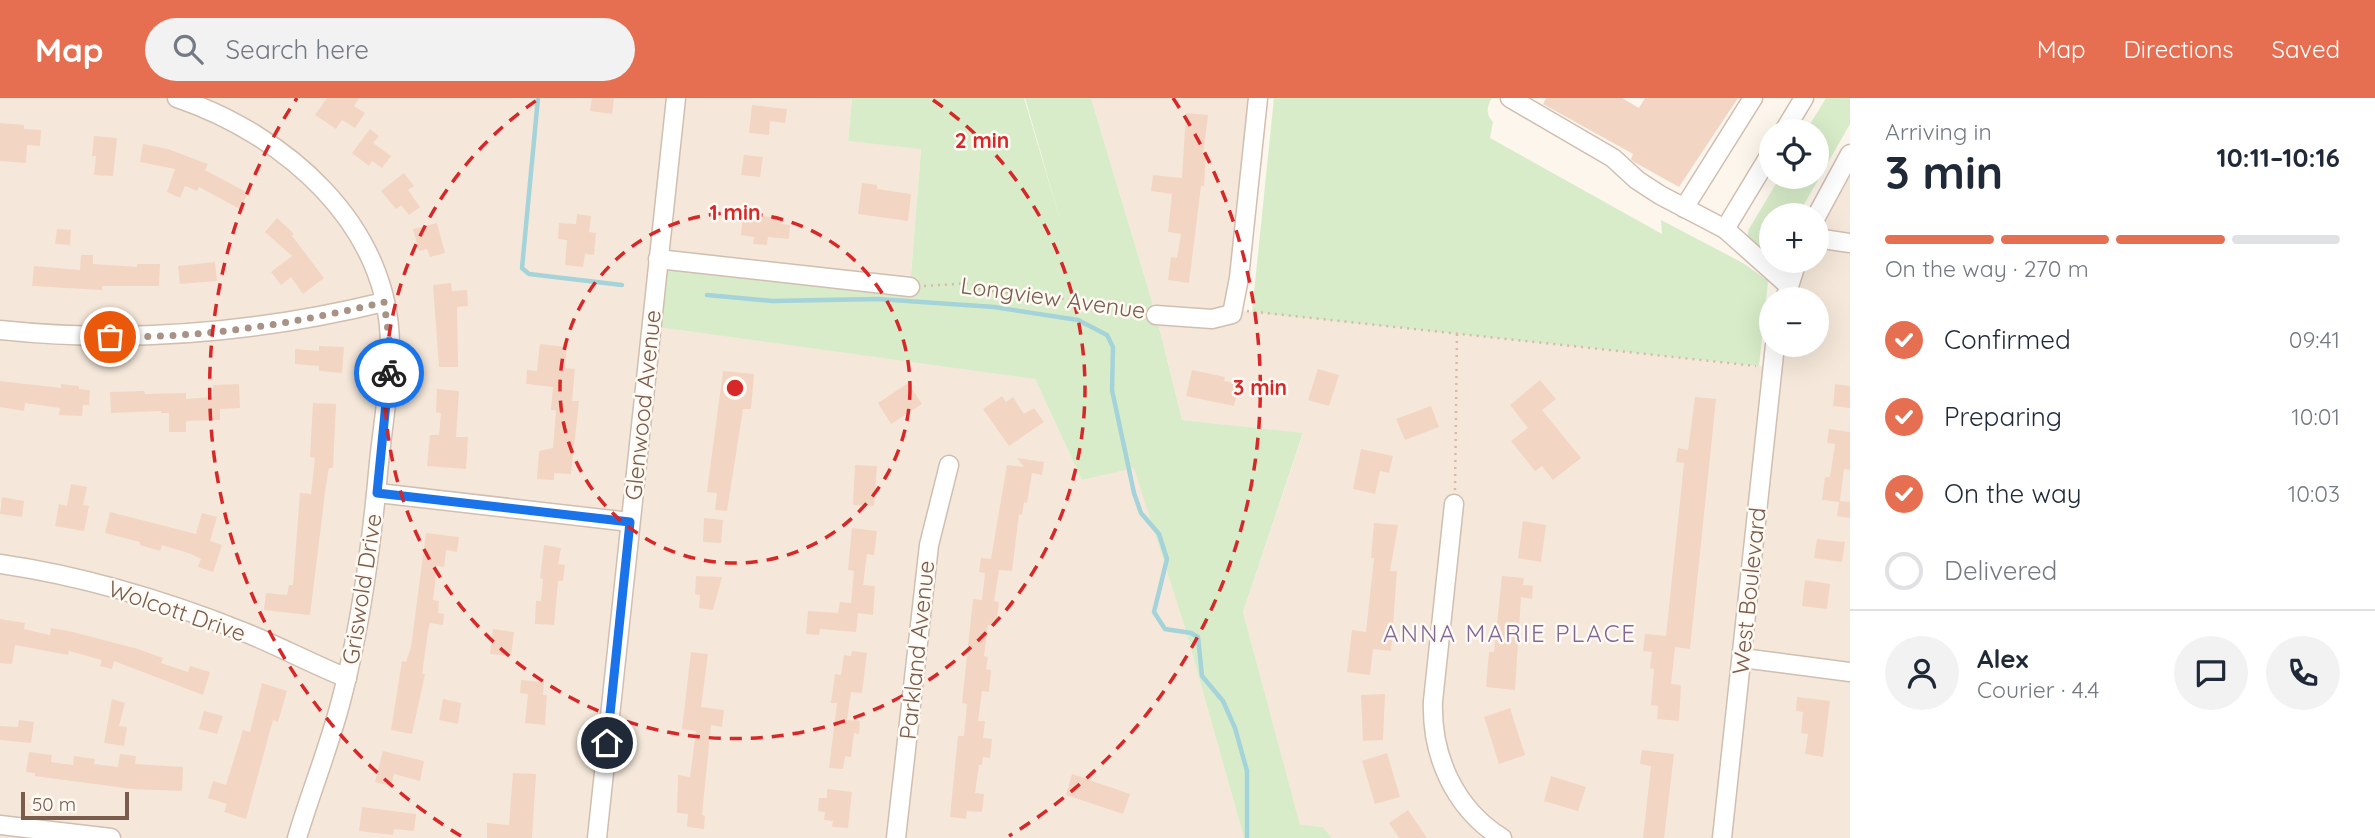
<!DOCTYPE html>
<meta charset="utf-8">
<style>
:root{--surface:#fff;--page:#f2f2f3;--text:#1f2937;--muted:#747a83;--line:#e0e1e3;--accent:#e76f51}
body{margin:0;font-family:Quicksand,sans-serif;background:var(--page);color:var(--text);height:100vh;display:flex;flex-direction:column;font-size:26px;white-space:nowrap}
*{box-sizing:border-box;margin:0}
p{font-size:23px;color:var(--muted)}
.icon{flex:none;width:38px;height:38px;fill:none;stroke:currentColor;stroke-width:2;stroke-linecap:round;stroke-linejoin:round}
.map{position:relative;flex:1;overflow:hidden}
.side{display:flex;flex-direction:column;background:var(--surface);width:525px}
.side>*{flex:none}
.tools{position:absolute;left:1759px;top:21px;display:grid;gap:14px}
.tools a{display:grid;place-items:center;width:70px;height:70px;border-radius:50%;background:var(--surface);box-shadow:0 7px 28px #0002;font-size:35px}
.scale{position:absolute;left:21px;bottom:18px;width:108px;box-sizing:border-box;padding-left:7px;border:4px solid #7a5c4d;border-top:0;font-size:19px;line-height:24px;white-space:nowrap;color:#7a5c4d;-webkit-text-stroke:5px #fffaf3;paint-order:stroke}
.pin{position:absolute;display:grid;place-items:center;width:60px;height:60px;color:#fff;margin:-30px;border:4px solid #fff;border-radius:50%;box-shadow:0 2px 7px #0007}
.courier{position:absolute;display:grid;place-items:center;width:70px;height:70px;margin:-35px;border:5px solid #1a73e8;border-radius:50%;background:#fff;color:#222;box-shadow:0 2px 9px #0007}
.head em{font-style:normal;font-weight:800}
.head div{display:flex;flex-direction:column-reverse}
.head{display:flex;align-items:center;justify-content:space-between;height:119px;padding:0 35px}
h1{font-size:46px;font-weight:800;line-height:52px}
.bar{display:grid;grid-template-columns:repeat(4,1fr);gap:10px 7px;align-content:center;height:84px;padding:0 35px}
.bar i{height:9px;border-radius:5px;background:var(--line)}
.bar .current{background:var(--accent)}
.bar p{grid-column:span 4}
.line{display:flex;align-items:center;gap:18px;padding:0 35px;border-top:2px solid var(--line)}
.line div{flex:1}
.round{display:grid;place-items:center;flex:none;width:74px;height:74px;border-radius:37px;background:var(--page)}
ol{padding:0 35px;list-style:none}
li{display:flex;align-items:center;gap:21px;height:77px}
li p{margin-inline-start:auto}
li .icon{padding:7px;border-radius:50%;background:var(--accent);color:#fff;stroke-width:4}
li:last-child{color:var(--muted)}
li i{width:38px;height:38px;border:4px solid var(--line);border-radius:50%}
header{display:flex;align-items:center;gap:42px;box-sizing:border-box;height:98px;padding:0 35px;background:var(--accent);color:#fff}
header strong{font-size:33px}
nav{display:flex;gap:38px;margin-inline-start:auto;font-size:24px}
.search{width:490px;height:63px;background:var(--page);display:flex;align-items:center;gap:18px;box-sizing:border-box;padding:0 24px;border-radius:38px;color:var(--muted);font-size:26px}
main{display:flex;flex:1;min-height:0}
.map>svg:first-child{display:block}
.residential{fill:#f5e8da}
.green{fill:#d8ecc9}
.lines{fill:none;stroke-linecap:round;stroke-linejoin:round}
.stream{stroke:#a5d3da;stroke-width:4.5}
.building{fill:#f3d5c3}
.minor-casing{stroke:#d1beb0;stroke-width:21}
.path{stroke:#d9b8a5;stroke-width:2.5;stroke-dasharray:2 5;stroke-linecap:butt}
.minor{stroke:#fff;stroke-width:18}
.done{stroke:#a89285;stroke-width:7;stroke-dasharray:0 12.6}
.route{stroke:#1a73e8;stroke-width:9}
.ring{fill:none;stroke:#d62828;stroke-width:3.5;stroke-dasharray:12 9}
.labels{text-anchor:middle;stroke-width:5;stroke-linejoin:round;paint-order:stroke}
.street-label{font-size:23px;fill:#7a5c4d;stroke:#fffaf3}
.neighbourhood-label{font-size:24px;letter-spacing:2px;fill:#846695;stroke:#fffaf3}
.centre{fill:#d62828;stroke:#fffaf3;stroke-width:3.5}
.ring-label{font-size:21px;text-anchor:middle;font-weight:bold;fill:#d62828;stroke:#fffaf3;stroke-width:5;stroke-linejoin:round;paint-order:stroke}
</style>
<header>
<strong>Map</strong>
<div class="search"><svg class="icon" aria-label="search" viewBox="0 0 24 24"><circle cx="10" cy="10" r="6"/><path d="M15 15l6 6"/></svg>Search here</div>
<nav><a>Map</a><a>Directions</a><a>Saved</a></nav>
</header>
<main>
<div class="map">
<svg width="1850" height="740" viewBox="0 0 1850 740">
<rect width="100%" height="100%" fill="#fdf6ec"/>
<g class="residential">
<polygon points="0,0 852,0 848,43 921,50 910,189 651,227 1035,281 1082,382 1134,369 1185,530 1244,740 0,740"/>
<polygon points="1091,0 1258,0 1234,212 1772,269 1775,247 1816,247 1816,201 1785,201 1797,163 1816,163 1817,119 1850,56 1850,740 1332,740 1323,729 1300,728 1243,514 1303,336 1182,322 1156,217"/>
</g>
<g class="green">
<polygon points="852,0 1024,0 1064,135 1025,0 1091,0 1156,217 1182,322 1303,335 1243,514 1300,727 1323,729 1332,740 1244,740 1185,530 1134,370 1082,382 1035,281 651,228 658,161 910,189 921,51 848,43"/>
<path d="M1274,0H1492C1487,9 1485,15 1493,24L1490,40L1662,136L1661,122L1743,165L1768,183L1759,268L1252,214Z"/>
<polygon points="1826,0 1850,0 1850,26 1798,117 1771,117 1770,160 1747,140 1749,131 1780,79 1816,79 1816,33 1806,33"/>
</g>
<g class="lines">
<g class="stream">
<polyline points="538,0 522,170 529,176 622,187"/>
<polyline points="707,197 772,203 878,201 994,209 1078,222 1107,237 1113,249 1112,292 1134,395 1141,415 1159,436 1167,461 1154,514 1165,531 1191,535 1198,539 1202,578 1223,603 1235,630 1247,673 1247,740"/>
</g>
</g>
<g class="building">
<polygon points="327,0 359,0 354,8 365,15 355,30 342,22 336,31 315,17"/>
<polygon points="592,0 614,0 612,16 590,13"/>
<polygon points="1546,0 1622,0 1639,10 1645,0 1738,0 1679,89 1634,64 1631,61 1633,56 1543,6"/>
<polygon points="752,7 787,11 785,25 770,23 769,37 749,35"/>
<polygon points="1186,15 1208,17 1203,58 1206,58 1204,88 1201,88 1189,185 1168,182 1171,159 1177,160 1181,136 1168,134 1172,96 1151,93 1153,77 1182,80"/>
<polygon points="0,25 24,27 24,31 41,32 40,48 27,47 26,65 0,63"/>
<polygon points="370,31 379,38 373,45 391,58 382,70 372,63 369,68 352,55"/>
<polygon points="94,38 117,40 113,78 94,77 96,58 92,58"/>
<polygon points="143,46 168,51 208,66 205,72 248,95 240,111 199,89 197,93 185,88 180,100 167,94 175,71 140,64"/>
<polygon points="744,57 763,59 760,79 741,77"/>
<polygon points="404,75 414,88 408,92 420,109 409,117 401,107 396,111 381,93"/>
<polygon points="862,85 877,87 877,91 911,96 908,123 858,116"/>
<polygon points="577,116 591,118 589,134 596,135 594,157 585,156 583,169 565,167 567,142 558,141 559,125 576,126"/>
<polygon points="743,116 782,120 781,126 790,127 789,141 768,139 767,147 753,146 754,139 741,137"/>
<polygon points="277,120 294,136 292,138 324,180 303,196 291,179 281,187 271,174 292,158 265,134"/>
<polygon points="437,125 445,155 430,159 427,151 419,153 413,131"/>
<polygon points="57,131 71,132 70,147 55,146"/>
<polygon points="81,157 93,157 93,166 137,169 137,166 160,166 159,188 102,188 102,192 32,188 34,168 80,172"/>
<polygon points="215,164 217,183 180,186 178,168"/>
<polygon points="451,185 452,193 467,192 468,208 457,209 458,269 439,269 433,187"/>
<polygon points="540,246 567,249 565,270 575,271 572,303 579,303 571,376 554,375 554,382 537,381 539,353 553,350 556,312 551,312 553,289 526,286 527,272 537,273"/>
<polygon points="319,248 344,249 342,275 319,273 319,268 295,266 295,251 319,253"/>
<polygon points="1318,271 1339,277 1329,308 1308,302"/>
<polygon points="1192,272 1225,279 1224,283 1239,286 1234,308 1186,298"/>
<polygon points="723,273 754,276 751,311 743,311 727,413 715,412 717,395 707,394"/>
<polygon points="1540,282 1556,301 1542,312 1581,360 1553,382 1542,368 1535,373 1511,343 1528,330 1510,307"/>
<polygon points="0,283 61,290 61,286 79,288 79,291 90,292 89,307 83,307 82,318 59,317 60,310 25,305 24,313 0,309"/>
<polygon points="908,285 922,306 891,326 878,305"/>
<polygon points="239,286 240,310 220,311 220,322 186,323 186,334 169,334 169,315 161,315 161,313 111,315 110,294 144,293 145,296 186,295 186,301 213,299 213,287"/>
<polygon points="1835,286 1850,288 1850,310 1833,308"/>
<polygon points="437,291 459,293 456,339 468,339 466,371 427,368 430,337 439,337 441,315 436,314"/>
<polygon points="1002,298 1006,304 1013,299 1024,316 1034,310 1044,324 1009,348 983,311"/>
<polygon points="1695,299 1716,301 1690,551 1675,549 1671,586 1681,587 1679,623 1657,621 1658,608 1651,607 1654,571 1650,570 1652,554 1643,553 1645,536 1666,538 1684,365 1676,364 1678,350 1688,352"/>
<polygon points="313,305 336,306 333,370 329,370 326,387 310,517 264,512 266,495 287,497 289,487 293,487 300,395 311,396 315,360 310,359"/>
<polygon points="1431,308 1439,329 1405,342 1396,321"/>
<polygon points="1829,331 1850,334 1850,372 1844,371 1840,403 1850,404 1850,420 1837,418 1839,404 1822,402 1825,379 1830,379 1835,346 1827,345"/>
<polygon points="1361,351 1393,358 1389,375 1380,373 1375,396 1353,391"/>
<polygon points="1017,360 1044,364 1042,377 1032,375 1027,405 1024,404 1022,417 1019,416 1012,473 999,472 994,503 999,504 996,528 988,527 984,558 988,559 986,571 991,572 989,594 982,593 978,623 985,623 983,640 992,641 990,660 983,659 982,667 979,667 975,695 984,696 982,714 967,713 966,721 950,719 958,638 964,638 967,606 962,605 973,501 982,502 985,475 979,474 981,460 991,461 1007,367 1024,369"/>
<polygon points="855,367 877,368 874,408 853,407"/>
<polygon points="71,386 87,389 83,407 89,408 84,433 55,428 59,406 67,408"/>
<polygon points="2,399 24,403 22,419 0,416"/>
<polygon points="110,414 196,436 202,415 217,419 210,443 222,447 213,474 198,469 201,461 191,456 162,447 160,453 140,447 140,444 105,435"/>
<polygon points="704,420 723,422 721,445 703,444"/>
<polygon points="1523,423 1546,427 1541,464 1518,460"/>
<polygon points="1374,425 1398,427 1390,473 1397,473 1391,553 1373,551 1370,577 1347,574 1352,532 1366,534 1374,460 1371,460"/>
<polygon points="852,430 877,433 874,457 867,456 863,487 875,488 873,517 858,515 856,534 820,531 819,537 806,536 808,513 838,515 840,504 851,505 854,473 848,472"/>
<polygon points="426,435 459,439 457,454 446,452 444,469 437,468 433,502 439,503 438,515 444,516 443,527 430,525 428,533 422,576 425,576 412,636 391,632 402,563 406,564 411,549"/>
<polygon points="1817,441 1845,444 1842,464 1814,460"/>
<polygon points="544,447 561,450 558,466 565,467 563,483 558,483 554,527 535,526 536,503 541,503 543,481 540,480"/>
<polygon points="696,478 722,479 713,512 699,510 700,497 695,496"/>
<polygon points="1502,478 1524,480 1523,487 1533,488 1532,501 1521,499 1515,592 1486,589 1489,554 1494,554"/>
<polygon points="1805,482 1830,486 1827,511 1802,508"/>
<polygon points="0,521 25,525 24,531 50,537 51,530 73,534 138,551 163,560 161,565 188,574 190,568 210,574 203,597 114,563 112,571 100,568 102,562 69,553 68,557 15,547 12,566 0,565"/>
<polygon points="493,531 514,534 511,558 490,556"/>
<polygon points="852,553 867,555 862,595 851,594 847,622 860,623 859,636 854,635 851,659 845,658 843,671 829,670 837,605 831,605 835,576 841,577 844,557 851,558"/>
<polygon points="691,554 708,556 701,609 724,612 722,629 711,627 702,717 705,718 704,731 687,729 688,716 677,715 678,677 690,679 696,633 682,631"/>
<polygon points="521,582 544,584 543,597 547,597 545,627 525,625 528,596 520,595"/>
<polygon points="262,585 287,593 278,624 273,622 246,721 224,714 227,706 208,700 213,683 226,687 243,632 250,634"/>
<polygon points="1385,596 1383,642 1363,643 1361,597"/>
<polygon points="1797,599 1830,603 1823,659 1805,656 1808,636 1801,635 1803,614 1796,613"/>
<polygon points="112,601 125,605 119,628 127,629 124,648 104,645"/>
<polygon points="443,601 461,605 458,626 439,622"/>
<polygon points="1510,610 1525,657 1499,666 1484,619"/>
<polygon points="204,613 223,618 217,636 199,631"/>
<polygon points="19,622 34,624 31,645 0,642 0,628 18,629"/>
<polygon points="1642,652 1674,656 1664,740 1643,740 1651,668 1640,666"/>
<polygon points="383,653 424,663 420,683 394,676 391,688 375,684"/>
<polygon points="29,654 52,657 51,664 73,667 74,658 95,661 94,666 118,669 120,656 136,658 135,666 183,669 182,693 132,691 35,678 35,675 26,674"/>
<polygon points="1387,655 1400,699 1375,706 1362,663"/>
<polygon points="513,675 536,676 532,740 487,740 487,725 509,727"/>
<polygon points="1072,676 1130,696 1123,716 1066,697"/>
<polygon points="1551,678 1586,689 1578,713 1544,703"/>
<polygon points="827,691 852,694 848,730 832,729 833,723 824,722 825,714 818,713 819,700 827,700"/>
<polygon points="362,709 416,716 414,733 394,731 393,737 359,733"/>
<polygon points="1408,712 1427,740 1399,740 1389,725"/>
</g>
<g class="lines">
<defs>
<g id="minor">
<path d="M177,0C284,36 390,126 390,249C390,287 383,326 379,364C372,443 362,523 342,599C330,647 311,693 297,740"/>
<polyline points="1510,0 1613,60 1637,82 1660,97 1725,131 1788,187"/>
<polyline points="1784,33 1804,0"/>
<polyline points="1684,110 1753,0"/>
<polyline points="1816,119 1850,56"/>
<polyline points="1725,131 1771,55"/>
<polyline points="1816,140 1850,145"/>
<polyline points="658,161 910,189"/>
<polyline points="1785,201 1797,163"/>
<polyline points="1156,217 1212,221 1232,216 1239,180 1258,0"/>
<path d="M0,232C131,246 257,235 384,204"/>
<polyline points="378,395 630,424"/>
<path d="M1454,406L1433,603C1431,658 1455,711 1502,740"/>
<path d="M0,466C83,478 166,503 244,534C279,548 312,566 347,580"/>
<polyline points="1742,560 1850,574"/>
<polyline points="0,727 111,740"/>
<polyline points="597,740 676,0"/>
<polyline points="896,740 929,447 949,367"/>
<polyline points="1722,740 1775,247"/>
</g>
</defs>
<use href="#minor" class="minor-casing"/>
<g class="path">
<polyline points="924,188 970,185 981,192 1142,209"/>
<polyline points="1247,213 1756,268"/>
<polyline points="1455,392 1457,236"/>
</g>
<use href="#minor" class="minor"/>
</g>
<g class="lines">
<path class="done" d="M110,239C203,240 294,226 384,204L390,247L389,275"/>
<polyline class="route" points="389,275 377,395 630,424 607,645"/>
</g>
<g class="ring">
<circle cx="735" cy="290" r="175"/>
<path d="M933 2A350 350 0 1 1 537 2"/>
<path d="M461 738A525 525 0 0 1 297 0M1173 0A525 525 0 0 1 1009 738"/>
</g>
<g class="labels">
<g class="street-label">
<text transform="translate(1053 200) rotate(8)" y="8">Longview Avenue</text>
<text transform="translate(643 307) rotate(-84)" y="8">Glenwood Avenue</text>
<text transform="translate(362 491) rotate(-81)" y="8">Griswold Drive</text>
<text transform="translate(1749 493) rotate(-84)" y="8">West Boulevard</text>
<text transform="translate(177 513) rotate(19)" y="8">Wolcott Drive</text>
<text transform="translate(917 552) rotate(-84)" y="8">Parkland Avenue</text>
</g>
<g class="neighbourhood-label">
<text x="1510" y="544">ANNA MARIE PLACE</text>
</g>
</g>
<circle cx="735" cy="290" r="10" class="centre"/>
<g class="ring-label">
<text x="982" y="50">2 min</text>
<text x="735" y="122">1 min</text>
<text x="1260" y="297">3 min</text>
</g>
</svg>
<div class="tools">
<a><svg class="icon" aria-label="locate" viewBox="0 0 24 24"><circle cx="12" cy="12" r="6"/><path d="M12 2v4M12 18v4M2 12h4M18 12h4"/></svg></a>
<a>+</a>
<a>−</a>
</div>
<div class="scale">50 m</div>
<div class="pin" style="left:110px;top:239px;background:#ea580c"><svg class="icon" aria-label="bag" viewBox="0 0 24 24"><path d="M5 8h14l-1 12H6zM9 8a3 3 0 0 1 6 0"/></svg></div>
<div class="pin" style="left:607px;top:645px;background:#1f2937"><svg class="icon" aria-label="home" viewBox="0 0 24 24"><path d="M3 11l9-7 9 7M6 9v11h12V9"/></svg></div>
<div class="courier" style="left:389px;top:275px"><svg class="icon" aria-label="bike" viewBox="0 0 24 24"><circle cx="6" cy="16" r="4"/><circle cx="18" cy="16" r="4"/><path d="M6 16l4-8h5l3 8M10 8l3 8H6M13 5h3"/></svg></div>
</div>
<section class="side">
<div class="head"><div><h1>3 min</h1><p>Arriving in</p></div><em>10:11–10:16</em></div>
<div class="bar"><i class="current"></i><i class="current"></i><i class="current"></i><i></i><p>On the way · 270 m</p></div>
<ol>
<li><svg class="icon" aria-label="check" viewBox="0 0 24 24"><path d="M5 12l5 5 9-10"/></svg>Confirmed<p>09:41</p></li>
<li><svg class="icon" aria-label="check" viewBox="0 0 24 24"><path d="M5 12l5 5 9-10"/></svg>Preparing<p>10:01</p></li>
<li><svg class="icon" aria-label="check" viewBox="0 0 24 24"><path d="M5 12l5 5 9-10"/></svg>On the way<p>10:03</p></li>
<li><i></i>Delivered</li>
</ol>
<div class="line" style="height:126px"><a class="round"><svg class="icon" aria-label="person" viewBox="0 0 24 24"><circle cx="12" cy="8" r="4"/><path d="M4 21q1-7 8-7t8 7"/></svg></a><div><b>Alex</b><p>Courier · 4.4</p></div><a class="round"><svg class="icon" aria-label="chat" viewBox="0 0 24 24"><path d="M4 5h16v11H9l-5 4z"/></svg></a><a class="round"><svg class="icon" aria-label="phone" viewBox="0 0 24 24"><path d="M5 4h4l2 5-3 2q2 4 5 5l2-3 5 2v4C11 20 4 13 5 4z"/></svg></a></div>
</section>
</main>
